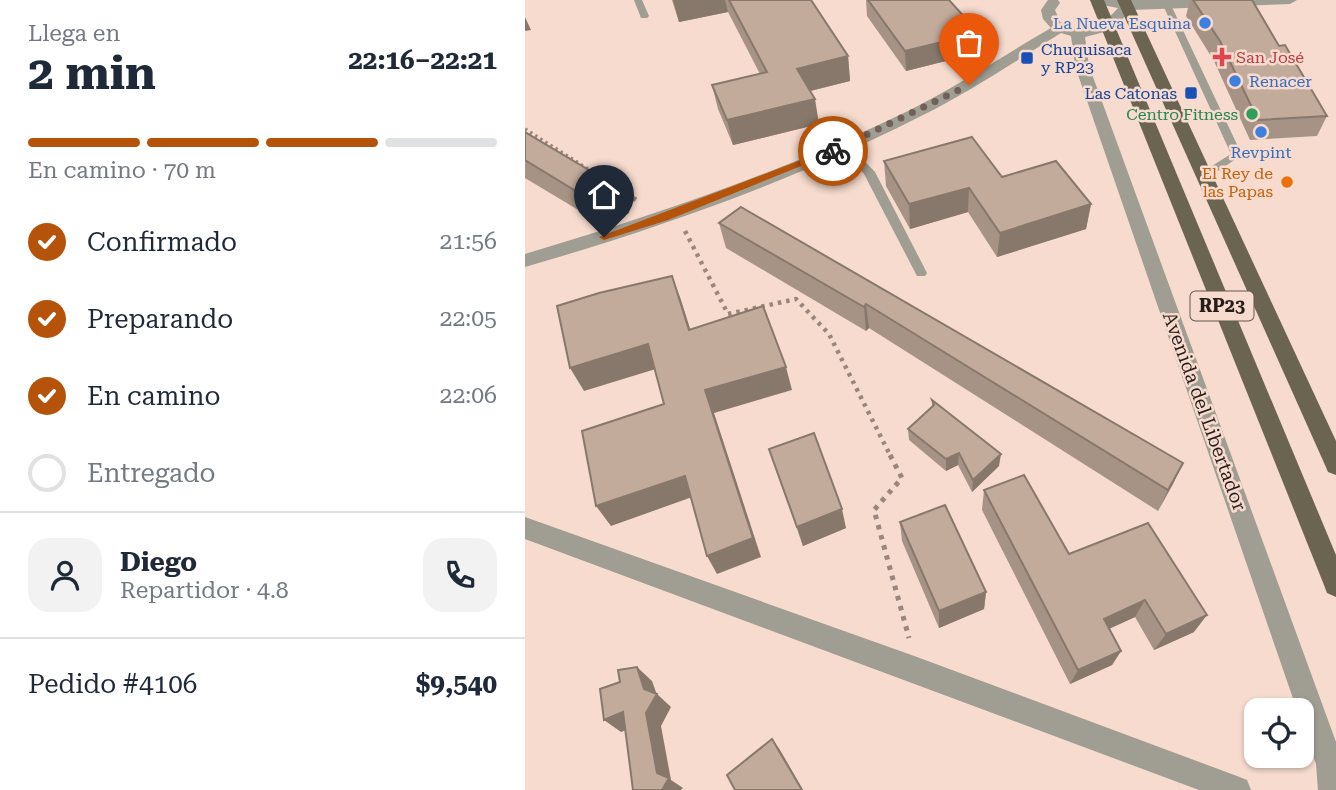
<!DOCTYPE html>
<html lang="es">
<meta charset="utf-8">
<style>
:root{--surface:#fff;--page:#f2f2f3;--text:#1f2937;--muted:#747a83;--line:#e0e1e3;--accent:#b45309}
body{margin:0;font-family:"Roboto Serif",serif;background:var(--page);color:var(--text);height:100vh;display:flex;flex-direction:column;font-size:26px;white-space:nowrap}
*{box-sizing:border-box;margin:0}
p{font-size:23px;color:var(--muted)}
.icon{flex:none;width:38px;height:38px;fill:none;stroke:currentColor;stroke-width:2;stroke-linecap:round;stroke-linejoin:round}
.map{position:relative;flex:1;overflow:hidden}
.details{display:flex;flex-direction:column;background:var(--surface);width:525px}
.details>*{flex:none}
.fabs{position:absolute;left:719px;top:698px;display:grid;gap:14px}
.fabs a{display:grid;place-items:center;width:70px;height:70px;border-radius:14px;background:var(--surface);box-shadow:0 2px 5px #0004;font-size:35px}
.pin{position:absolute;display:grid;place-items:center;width:60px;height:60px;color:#fff;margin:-72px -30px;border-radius:50% 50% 50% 0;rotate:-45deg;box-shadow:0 0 7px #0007}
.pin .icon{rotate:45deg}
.courier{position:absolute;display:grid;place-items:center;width:70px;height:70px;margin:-35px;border:5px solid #b45309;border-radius:50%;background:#fff;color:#222;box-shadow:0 2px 9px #0007}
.summary em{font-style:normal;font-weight:700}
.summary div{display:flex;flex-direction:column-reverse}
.summary{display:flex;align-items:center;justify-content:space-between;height:119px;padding:0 28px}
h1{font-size:46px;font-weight:700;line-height:52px}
.bar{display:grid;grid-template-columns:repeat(4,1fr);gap:10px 7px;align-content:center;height:84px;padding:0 28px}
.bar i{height:9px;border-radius:5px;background:var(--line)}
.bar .current{background:var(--accent)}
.bar p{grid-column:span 4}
.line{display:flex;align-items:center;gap:18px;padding:0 28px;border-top:2px solid var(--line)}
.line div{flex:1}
.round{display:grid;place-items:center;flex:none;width:74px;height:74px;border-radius:21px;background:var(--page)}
ol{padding:0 28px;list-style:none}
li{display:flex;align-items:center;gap:21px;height:77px}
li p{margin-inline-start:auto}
li .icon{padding:7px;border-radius:50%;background:var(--accent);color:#fff;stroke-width:4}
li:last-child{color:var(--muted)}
li i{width:38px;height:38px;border:4px solid var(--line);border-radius:50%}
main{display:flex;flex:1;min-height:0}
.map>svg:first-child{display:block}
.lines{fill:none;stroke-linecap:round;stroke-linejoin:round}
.path-far2{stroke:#9a867d;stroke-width:3.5;stroke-dasharray:2.5 3.5;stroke-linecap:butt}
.path-far1{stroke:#9a867d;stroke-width:4.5;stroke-dasharray:3.5 5;stroke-linecap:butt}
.path{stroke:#9a867d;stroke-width:5;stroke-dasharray:4.5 6;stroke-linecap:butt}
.lane{fill:#a09d92;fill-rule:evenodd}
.street{fill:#a09d92;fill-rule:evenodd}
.primary{fill:#6a6451;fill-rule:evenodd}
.wall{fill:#a79385}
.shaded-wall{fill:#88786c}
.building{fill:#c2ab9b;stroke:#88786c;stroke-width:2}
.route{fill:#b45309}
.done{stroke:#706058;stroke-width:7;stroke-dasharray:0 12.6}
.shop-dot{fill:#3f7fe0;stroke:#f6dbce;stroke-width:2.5}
.health-dot{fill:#e0444e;stroke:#f6dbce;stroke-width:2.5}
.transit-dot{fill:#1a4fb4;stroke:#f6dbce;stroke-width:2.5}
.leisure-dot{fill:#2e9e5b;stroke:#f6dbce;stroke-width:2.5}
.food-dot{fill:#e8710a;stroke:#f6dbce;stroke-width:2.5}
.labels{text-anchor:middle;stroke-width:5;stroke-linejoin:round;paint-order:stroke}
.far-shop-label{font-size:16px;fill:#366cbe;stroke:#f6dbce;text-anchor:end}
.far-transit-label{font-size:16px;fill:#164399;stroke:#f6dbce;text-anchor:start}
.far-health-label{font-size:16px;fill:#be3a42;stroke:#f6dbce;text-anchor:start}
.far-leisure-label{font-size:16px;fill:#27864d;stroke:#f6dbce;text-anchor:end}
.far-food-label{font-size:16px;fill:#c56008;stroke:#f6dbce;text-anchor:end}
.shield{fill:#f6dbce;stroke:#66574f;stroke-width:2}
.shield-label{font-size:18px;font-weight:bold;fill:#281e19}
.street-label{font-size:19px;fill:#281e19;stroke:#f6dbce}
</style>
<main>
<section class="details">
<div class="summary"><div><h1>2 min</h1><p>Llega en</p></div><em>22:16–22:21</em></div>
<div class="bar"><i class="current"></i><i class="current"></i><i class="current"></i><i></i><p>En camino · 70 m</p></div>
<ol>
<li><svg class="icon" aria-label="check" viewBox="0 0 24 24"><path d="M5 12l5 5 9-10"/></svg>Confirmado<p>21:56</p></li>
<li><svg class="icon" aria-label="check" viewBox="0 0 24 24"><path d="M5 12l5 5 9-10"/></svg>Preparando<p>22:05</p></li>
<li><svg class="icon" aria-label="check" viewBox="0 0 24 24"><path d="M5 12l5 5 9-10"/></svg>En camino<p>22:06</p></li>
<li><i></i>Entregado</li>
</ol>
<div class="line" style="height:126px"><a class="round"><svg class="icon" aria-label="person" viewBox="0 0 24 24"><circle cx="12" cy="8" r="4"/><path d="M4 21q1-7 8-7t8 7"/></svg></a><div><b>Diego</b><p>Repartidor · 4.8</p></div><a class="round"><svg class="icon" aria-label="phone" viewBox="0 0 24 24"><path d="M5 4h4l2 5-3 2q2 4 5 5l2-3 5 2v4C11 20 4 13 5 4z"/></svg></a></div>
<div class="line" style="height:91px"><div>Pedido #4106</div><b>$9,540</b></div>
</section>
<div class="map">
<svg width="811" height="790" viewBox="0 0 811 790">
<rect width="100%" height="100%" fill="#f6dbce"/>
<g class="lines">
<g class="path-far2">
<polyline points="0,129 77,178"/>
<polyline points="90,186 111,199"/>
</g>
<g class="path-far1">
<polyline points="108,198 115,202"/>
<polyline points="160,231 203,314 271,299 304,334 366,457"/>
</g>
<polyline class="path" points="365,455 377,478 349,510 384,638"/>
<g class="lane">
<polygon points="109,0 117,0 124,16 122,18 116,18"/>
<polygon points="642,2 646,5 717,155 678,181 674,180 674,174 706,154 638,5"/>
<polygon points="319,143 323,144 350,172 402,273 400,276 392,276 339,174 314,146"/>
</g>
<g class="street">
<path d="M523,0H533L535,3L530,10L535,22C557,36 577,27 593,8L567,3L565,0H772L765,4L606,10L587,30L560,37L564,66L811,742V790H793L791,764L777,724V710H772L550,66L546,36L536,33C489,62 443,93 394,117C268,181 135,228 0,267V254C131,215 260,171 383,111C432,86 478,56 526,28L518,19L516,10Z"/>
<polygon points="0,517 392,657 712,776 722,780 726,790 674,790 0,539"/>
</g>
<g class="primary">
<polygon points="565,0 579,0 811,555 811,597 802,593 799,585"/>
<polygon points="592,0 606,0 811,441 811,475 803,472 800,465"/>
</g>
</g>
<g class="wall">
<polygon points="147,0 286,0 323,56 325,81 286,91 294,124 208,145 193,109 187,85 235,74 203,12 154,22"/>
<polygon points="341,0 424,0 453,53 381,71 342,16"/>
<polygon points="665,0 727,0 754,46 802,116 792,136 725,140 689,61 661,16"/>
<polygon points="0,132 94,188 104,213 80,226 0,178"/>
<polygon points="359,161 477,177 566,204 561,229 472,257 443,212 385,229 361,186"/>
<polygon points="194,223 658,463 633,511 344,328 341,331 201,248"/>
<polygon points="407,400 474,466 447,492 433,465 421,471 384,440 383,429 407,407"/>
<polygon points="244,449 321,528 278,546"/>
<polygon points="459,490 544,554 623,523 669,632 629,650 610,617 584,629 596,651 587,665 545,684 457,510"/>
<polygon points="375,522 461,592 459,609 414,628 377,541"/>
</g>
<g class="shaded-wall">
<polygon points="148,0 200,0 203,12 154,22"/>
<polygon points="0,17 6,30 0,31"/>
<polygon points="454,33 453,53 381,71 380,51"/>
<polygon points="323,56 325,81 276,93 272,69"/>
<polygon points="290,99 294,124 208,145 202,120"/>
<polygon points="94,188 104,213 80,226 69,202"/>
<polygon points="444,188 443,212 385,229 384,204"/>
<polygon points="566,204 561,229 472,257 475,233"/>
<polygon points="147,276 156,300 173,354 164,330"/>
<polygon points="341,304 344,328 341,331 339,307"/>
<polygon points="123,344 134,368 59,391 45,368"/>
<polygon points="261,367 267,390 189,413 236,557 192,574 182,556 180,390"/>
<polygon points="434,453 433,465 421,471 421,459"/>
<polygon points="476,454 474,466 447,492 448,480"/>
<polygon points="658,463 648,484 633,511 643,490"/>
<polygon points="160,476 170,496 86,526 71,506"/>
<polygon points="317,509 321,528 278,546 272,527"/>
<polygon points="461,592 459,609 414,628 414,611"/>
<polygon points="620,600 610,617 570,635 579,619"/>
<polygon points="682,615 669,632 629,650 641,634"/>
<polygon points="596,651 587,665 545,684 553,670"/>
<polygon points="112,667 127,681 132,695 132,694 146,707 136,726 146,780 158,788 156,790 137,790 132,773 121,713 119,689"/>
<polygon points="98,712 114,725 96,732 79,720"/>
<polygon points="247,739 255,750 278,790 277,790"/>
</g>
<g class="building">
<polygon points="204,0 286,0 323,56 272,69 290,99 202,120 187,85 242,72"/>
<polygon points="343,0 424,0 454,33 380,51"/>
<polygon points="668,0 727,0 754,46 760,45 802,116 733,120 695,41"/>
<polygon points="0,132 94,188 69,202 0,160"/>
<polygon points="447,137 477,177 531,161 566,204 475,233 444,188 384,204 359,161"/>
<polygon points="216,207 658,463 643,490 341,304 339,307 194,223"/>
<polygon points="147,276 164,330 238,306 261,367 180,390 228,538 182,556 160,476 71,506 57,431 139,404 123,344 45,368 32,306 74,293"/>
<polygon points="407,400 476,454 448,480 434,453 421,459 383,429 409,405"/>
<polygon points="289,433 317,509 272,527 244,449"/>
<polygon points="499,475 544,554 623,523 682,615 641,634 620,600 579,619 596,651 553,670 459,490"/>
<polygon points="420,505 461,592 414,611 375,522"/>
<polygon points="112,667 119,689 132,694 121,713 132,773 144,778 137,790 108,790 98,712 79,720 75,689 95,682 93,670"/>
<polygon points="247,739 277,790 210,790 202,775"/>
</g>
<polygon class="route" points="305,149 313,151 143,220 79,240 74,237"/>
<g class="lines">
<polyline class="done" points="308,151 444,85"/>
</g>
<g class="shop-dot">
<circle cx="680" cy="23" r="7"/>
<circle cx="710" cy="81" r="7"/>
<circle cx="736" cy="132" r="7"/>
</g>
<path class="health-dot" d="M693.5 46.5h7v7h7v7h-7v7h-7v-7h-7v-7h7z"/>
<g class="transit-dot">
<rect x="495" y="51" width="14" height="14" rx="3.5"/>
<rect x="659" y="86" width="14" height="14" rx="3.5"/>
</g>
<circle class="leisure-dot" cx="727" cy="114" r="7"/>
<circle class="food-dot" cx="762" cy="182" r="7"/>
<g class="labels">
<g class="far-shop-label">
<text x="666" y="29">La Nueva Esquina</text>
<text x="724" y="87" text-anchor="start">Renacer</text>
<text x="736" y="158" text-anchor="middle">Revpint</text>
</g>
<g class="far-transit-label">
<text x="516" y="55">Chuquisaca<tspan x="516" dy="18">y RP23</tspan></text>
<text x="652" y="99" text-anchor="end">Las Catonas</text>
</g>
<g class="far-health-label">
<text x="711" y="63">San José</text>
</g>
<g class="far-leisure-label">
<text x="713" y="120">Centro Fitness</text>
</g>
<g class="far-food-label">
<text x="748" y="179">El Rey de<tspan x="748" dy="18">las Papas</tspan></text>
</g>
<rect class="shield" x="665.5" y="291.5" width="63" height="29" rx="5"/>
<g class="shield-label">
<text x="697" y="312">RP23</text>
</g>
<g class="street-label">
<text transform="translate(680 411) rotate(70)" y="7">Avenida del Libertador</text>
</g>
</g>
</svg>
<div class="fabs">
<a><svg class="icon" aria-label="locate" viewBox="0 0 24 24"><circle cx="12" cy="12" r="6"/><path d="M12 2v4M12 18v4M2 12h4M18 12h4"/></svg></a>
</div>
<div class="pin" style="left:444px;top:85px;background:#ea580c"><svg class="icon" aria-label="bag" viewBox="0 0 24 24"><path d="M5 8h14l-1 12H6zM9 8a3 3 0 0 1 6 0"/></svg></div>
<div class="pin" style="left:79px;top:237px;background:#1f2937"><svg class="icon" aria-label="home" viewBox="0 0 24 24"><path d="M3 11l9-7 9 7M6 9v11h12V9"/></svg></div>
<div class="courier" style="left:308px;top:151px"><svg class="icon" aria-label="bike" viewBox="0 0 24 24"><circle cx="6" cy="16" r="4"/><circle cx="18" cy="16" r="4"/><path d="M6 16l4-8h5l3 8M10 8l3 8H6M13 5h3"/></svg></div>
</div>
</main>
